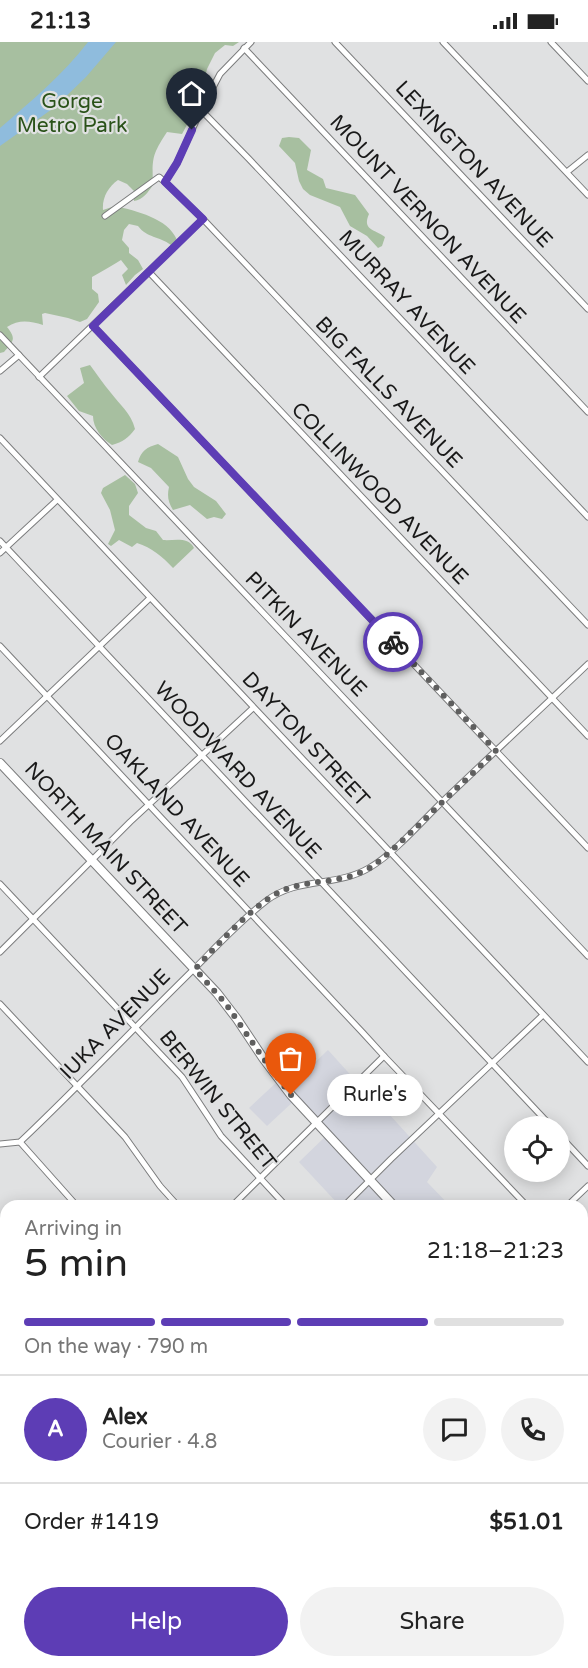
<!DOCTYPE html>
<meta charset="utf-8">
<style>
:root{--surface:#fff;--page:#f2f2f2;--text:#222;--muted:#767676;--line:#e0e0e0;--accent:#5d3db5}
body{margin:0;font-family:"Varela Round",sans-serif;background:var(--page);color:var(--text);height:100vh;display:flex;flex-direction:column;font-size:22px;white-space:nowrap}
*{box-sizing:border-box;margin:0}
p{font-size:20px;color:var(--muted)}
.icon{flex:none;width:33px;height:33px;fill:none;stroke:currentColor;stroke-width:2;stroke-linecap:round;stroke-linejoin:round}
.map{position:relative;flex:1;overflow:hidden}
.sheet{position:absolute;left:0px;top:1158px;width:588px;height:468px;display:flex;flex-direction:column;background:var(--surface);border-radius:18px 18px 0 0;box-shadow:0 3px 15px #0003}
.sheet>*{flex:none}
.buttons{position:absolute;left:504px;top:1074px;display:grid;gap:12px}
.buttons a{display:grid;place-items:center;width:66px;height:66px;border-radius:50%;background:var(--surface);box-shadow:0 3px 15px #0003;font-size:30px}
.pin{position:absolute;display:grid;place-items:center;width:51px;height:51px;color:#fff;margin:-62px -26px;border-radius:50% 50% 50% 0;rotate:-45deg;box-shadow:0 0 6px #0007}
.pin .icon{rotate:45deg}
.courier{position:absolute;display:grid;place-items:center;width:60px;height:60px;margin:-30px;border:4px solid #5d3db5;border-radius:50%;background:#fff;color:#222;box-shadow:0 2px 8px #0007}
.bubble{position:absolute;height:42px;border-radius:21px;background:var(--surface);box-shadow:0 3px 15px #0003;font-size:20px;font-weight:600;line-height:42px;text-align:center}
.overview em{font-style:normal;font-weight:600}
.overview div{display:flex;flex-direction:column-reverse}
.overview{display:flex;align-items:center;justify-content:space-between;height:102px;padding:0 24px}
h1{font-size:39px;font-weight:600;line-height:45px}
.bar{display:grid;grid-template-columns:repeat(4,1fr);gap:9px 6px;align-content:center;height:72px;padding:0 24px}
.bar i{height:8px;border-radius:4px;background:var(--line)}
.bar .on{background:var(--accent)}
.bar p{grid-column:span 4}
.line{display:flex;align-items:center;gap:15px;padding:0 24px;border-top:2px solid var(--line)}
.line div{flex:1}
.round{display:grid;place-items:center;flex:none;width:63px;height:63px;border-radius:32px;background:var(--page)}
.button{display:flex;gap:12px;margin-top:auto;padding:12px 24px}
.button a{flex:1;height:69px;border-radius:36px;background:var(--accent);color:#fff;font-size:24px;font-weight:600;line-height:69px;text-align:center}
.button a+a{background:var(--page);color:var(--text)}
.status{display:flex;justify-content:space-between;align-items:center;height:42px;padding:0 30px;background:var(--surface);direction:ltr}
.status svg{height:16px;fill:currentColor}
.map>svg:first-child{display:block}
.built{fill:#d3d5de}
.green{fill:#a7bfa0}
.water{fill:#8fbcdd}
.lines{fill:none;stroke-linecap:round;stroke-linejoin:round}
.minor-casing{stroke:#7b7c7d;stroke-width:7}
.secondary-casing{stroke:#7b7c7d;stroke-width:8}
.primary-casing{stroke:#7b7c7d;stroke-width:10}
.minor{stroke:#fff;stroke-width:5}
.secondary{stroke:#fff;stroke-width:7}
.primary{stroke:#fff;stroke-width:8}
.done{stroke:#5f5f5f;stroke-width:6;stroke-dasharray:0 10.8}
.route{stroke:#5d3db5;stroke-width:8}
.labels{text-anchor:middle;stroke-width:4.5;stroke-linejoin:round;paint-order:stroke}
.park-label{font-size:21px;fill:#2a5219;stroke:#e0e1e2}
.street-label{font-size:21px;fill:#191919;stroke:#e0e1e2}
</style>
<div class="status"><b>21:13</b><svg viewBox="0 0 49 12"><path d="M0 12V9h3v3zM5 12V6h3v6zM10 12V3h3v9zM15 12V0h3v12zM26 1h20v11H26zM47 4h2v5h-2z"/></svg></div>
<div class="map">
<svg width="588" height="1626" viewBox="0 0 588 1626">
<rect width="100%" height="100%" fill="#e0e1e2"/>
<g class="built">
<polygon points="328,1008 356,1039 316,1079 287,1047"/>
<polygon points="279,1038 295,1058 267,1084 249,1066"/>
<polygon points="359,1039 437,1125 427,1140 450,1164 455,1161 458,1164 340,1164 299,1120 327,1093 316,1081"/>
</g>
<g class="green">
<path d="M0,0H239L233,4L225,3L215,11L207,27L204,40L191,57H178C175,72 182,70 188,81L182,92L167,90C152,113 152,116 153,143C148,150 143,158 134,159V149L127,142L118,138C108,145 102,156 103,168L115,164C136,169 168,176 177,198L171,203C159,194 147,196 138,184L129,182L124,188L122,198L129,206V211L138,218L143,227L135,233L126,243L122,233L128,227L121,218C112,224 102,229 92,235V247L98,252L99,260L87,277L80,280L68,276L45,271L42,272L43,283C30,279 19,277 7,285C17,297 13,300 4,310L0,311Z"/>
<path d="M289,95L299,96L311,108L307,128L323,137L326,146L355,153L369,172C362,188 374,187 385,195L382,204L378,206L367,194L350,184L340,165L310,153L303,147L299,139L295,121L279,104L282,96Z"/>
<path d="M90,323C97,332 103,342 111,351C120,363 131,371 135,387C128,396 123,400 112,403C102,397 93,386 93,374L79,369L67,354L84,341L80,326Z"/>
<path d="M158,402L178,415L188,437L194,445L216,459L226,472L222,477L214,475L207,477L190,463L173,468C168,460 167,454 169,445L151,426L138,420C141,409 147,405 158,402Z"/>
<path d="M125,433L135,442L138,451L129,464V473L146,486L156,489L163,498C174,499 188,494 194,506L173,526C162,514 152,506 137,501L132,505L119,498L111,504L108,502L115,488L110,468L101,451L103,446Z"/>
</g>
<path class="water" d="M88,0H116L86,35L55,65L0,104V86C31,59 63,33 88,0Z"/>
<g class="lines">
<defs>
<g id="minor">
<polyline points="335,0 588,267"/>
<polyline points="443,0 588,153"/>
<polyline points="551,0 588,39"/>
<polyline points="244,6 588,370"/>
<polyline points="201,68 249,117 588,475"/>
<polyline points="567,130 588,113"/>
<polyline points="165,140 177,121 201,68 220,32 251,0"/>
<polyline points="105,174 159,135 165,140 203,177 588,583"/>
<polyline points="149,230 588,694"/>
<polyline points="93,284 588,806"/>
<polyline points="0,293 588,914"/>
<polyline points="0,329 19,313"/>
<polyline points="39,335 203,177"/>
<polyline points="0,396 588,1020"/>
<polyline points="0,499 551,1084"/>
<polyline points="0,511 57,458"/>
<polyline points="0,604 363,991 384,1014 527,1164"/>
<polyline points="0,699 150,556"/>
<polyline points="0,842 182,1035 221,1094 286,1164"/>
<polyline points="0,910 130,780 253,666"/>
<polyline points="0,962 125,1095 160,1144 178,1164"/>
<polyline points="560,1094 588,1124"/>
<polyline points="20,1100 77,1164"/>
<path d="M0,1102L20,1100C79,1044 135,985 194,927C217,904 240,879 266,859C297,835 337,845 369,826C396,810 420,781 443,759C491,713 540,668 588,622"/>
<polyline points="232,1164 384,1014"/>
<polyline points="344,1164 391,1117 543,973"/>
<polyline points="455,1164 456,1164"/>
<polyline points="567,1164 588,1144"/>
<polyline points="582,1223 588,1229"/>
<polyline points="0,1284 6,1278"/>
<polyline points="0,1375 6,1381"/>
<polyline points="0,1396 6,1390"/>
<polyline points="582,1478 588,1485"/>
<polyline points="0,1492 6,1498"/>
<polyline points="0,1507 6,1501"/>
<polyline points="582,1544 588,1539"/>
<polyline points="582,1593 588,1600"/>
<polyline points="0,1609 6,1615"/>
<polyline points="11,1620 17,1626"/>
<polyline points="126,1620 132,1626"/>
<polyline points="240,1620 246,1626"/>
<polyline points="490,1620 495,1626"/>
<polyline points="101,1626 107,1620"/>
<polyline points="206,1626 212,1620"/>
<polyline points="304,1626 310,1620"/>
</g>
<g id="secondary">
<polyline points="0,1205 6,1212"/>
<polyline points="377,1620 382,1626"/>
</g>
<g id="primary">
<polyline points="0,721 217,951 237,977 263,1016 291,1053 394,1164"/>
<polyline points="582,1363 588,1370"/>
</g>
</defs>
<use href="#minor" class="minor-casing"/>
<use href="#secondary" class="secondary-casing"/>
<use href="#primary" class="primary-casing"/>
<use href="#minor" class="minor"/>
<use href="#secondary" class="secondary"/>
<use href="#primary" class="primary"/>
</g>
<g class="lines">
<path class="done" d="M291,1053L263,1016L226,962L195,927C217,904 255,860 284,848C311,837 341,842 368,827C387,815 403,797 420,782C445,757 471,733 496,709L393,600"/>
<polyline class="route" points="192,88 177,121 165,140 203,177 93,284 393,600"/>
</g>
<g class="labels">
<g class="park-label">
<text x="72" y="66">Gorge<tspan x="72" dy="24">Metro Park</tspan></text>
</g>
<g class="street-label">
<text transform="translate(474 122) rotate(47)" y="7">LEXINGTON AVENUE</text>
<text transform="translate(428 177) rotate(47)" y="7">MOUNT VERNON AVENUE</text>
<text transform="translate(407 260) rotate(47)" y="7">MURRAY AVENUE</text>
<text transform="translate(389 350) rotate(46)" y="7">BIG FALLS AVENUE</text>
<text transform="translate(380 451) rotate(46)" y="7">COLLINWOOD AVENUE</text>
<text transform="translate(306 592) rotate(46)" y="7">PITKIN AVENUE</text>
<text transform="translate(306 697) rotate(47)" y="7">DAYTON STREET</text>
<text transform="translate(238 728) rotate(47)" y="7">WOODWARD AVENUE</text>
<text transform="translate(177 768) rotate(47)" y="7">OAKLAND AVENUE</text>
<text transform="translate(106 806) rotate(47)" y="7">NORTH MAIN STREET</text>
<text transform="translate(115 982) rotate(-45)" y="7">IUKA AVENUE</text>
<text transform="translate(218 1058) rotate(51)" y="7">BERWIN STREET</text>
</g>
</g>
</svg>
<div class="buttons">
<a><svg class="icon" aria-label="locate" viewBox="0 0 24 24"><circle cx="12" cy="12" r="6"/><path d="M12 2v4M12 18v4M2 12h4M18 12h4"/></svg></a>
</div>
<div class="pin" style="left:291px;top:1053px;background:#ea580c"><svg class="icon" aria-label="bag" viewBox="0 0 24 24"><path d="M5 8h14l-1 12H6zM9 8a3 3 0 0 1 6 0"/></svg></div>
<div class="pin" style="left:192px;top:88px;background:#1f2937"><svg class="icon" aria-label="home" viewBox="0 0 24 24"><path d="M3 11l9-7 9 7M6 9v11h12V9"/></svg></div>
<div class="courier" style="left:393px;top:600px"><svg class="icon" aria-label="bike" viewBox="0 0 24 24"><circle cx="6" cy="16" r="4"/><circle cx="18" cy="16" r="4"/><path d="M6 16l4-8h5l3 8M10 8l3 8H6M13 5h3"/></svg></div>
<div class="bubble" style="left:327px;top:1032px;width:96px">Rurle's</div>
<section class="sheet">
<div class="overview"><div><h1>5 min</h1><p>Arriving in</p></div><em>21:18–21:23</em></div>
<div class="bar"><i class="on"></i><i class="on"></i><i class="on"></i><i></i><p>On the way · 790 m</p></div>
<div class="line" style="height:108px"><b class="round" style="background:var(--accent);color:#fff">A</b><div><b>Alex</b><p>Courier · 4.8</p></div><a class="round"><svg class="icon" aria-label="chat" viewBox="0 0 24 24"><path d="M4 5h16v11H9l-5 4z"/></svg></a><a class="round"><svg class="icon" aria-label="phone" viewBox="0 0 24 24"><path d="M5 4h4l2 5-3 2q2 4 5 5l2-3 5 2v4C11 20 4 13 5 4z"/></svg></a></div>
<div class="line" style="height:78px"><div>Order #1419</div><b>$51.01</b></div>
<div class="button"><a>Help</a><a>Share</a></div>
</section>
</div>
